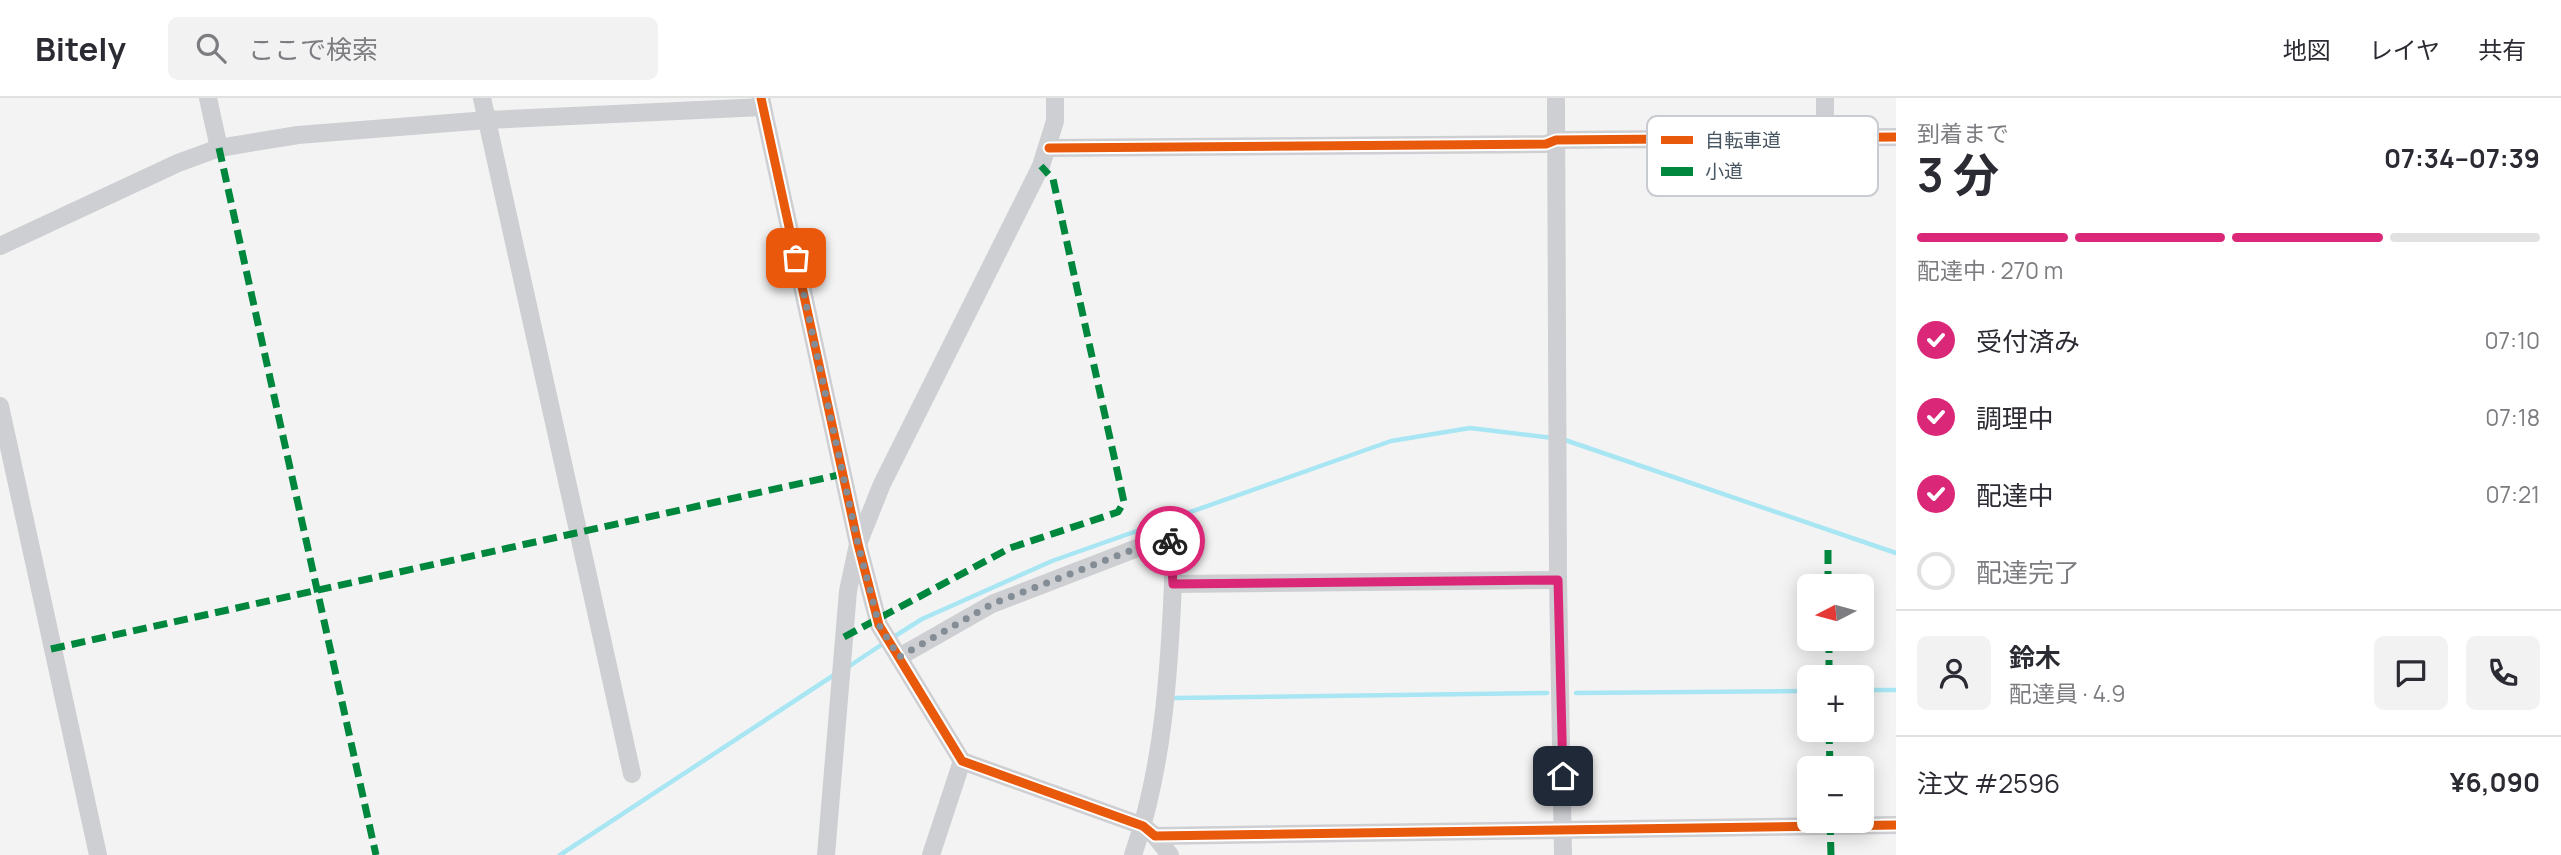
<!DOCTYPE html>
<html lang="ja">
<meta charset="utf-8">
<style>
:root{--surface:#fff;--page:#f2f2f3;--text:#2b2b33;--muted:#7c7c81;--line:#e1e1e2;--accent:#db2777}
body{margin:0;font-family:Manrope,"Noto Sans JP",sans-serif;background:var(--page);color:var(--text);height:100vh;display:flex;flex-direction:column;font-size:26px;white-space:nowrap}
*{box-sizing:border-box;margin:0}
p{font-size:23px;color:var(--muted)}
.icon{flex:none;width:38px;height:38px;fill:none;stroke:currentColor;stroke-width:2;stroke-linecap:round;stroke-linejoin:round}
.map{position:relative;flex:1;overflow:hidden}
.side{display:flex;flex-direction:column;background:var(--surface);width:665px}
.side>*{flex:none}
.needle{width:46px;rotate:264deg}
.tools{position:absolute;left:1797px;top:476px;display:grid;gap:14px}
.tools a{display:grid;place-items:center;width:77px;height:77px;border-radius:10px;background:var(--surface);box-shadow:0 4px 18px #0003;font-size:35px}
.pin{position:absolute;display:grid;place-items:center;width:60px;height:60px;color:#fff;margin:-30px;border-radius:14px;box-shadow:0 4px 10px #0006}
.courier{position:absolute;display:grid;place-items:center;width:70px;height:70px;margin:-35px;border:5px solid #db2777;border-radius:50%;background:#fff;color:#222;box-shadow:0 2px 9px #0007}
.headline em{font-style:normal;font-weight:700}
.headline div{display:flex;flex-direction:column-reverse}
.headline{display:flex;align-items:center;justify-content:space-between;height:119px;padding:0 21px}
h1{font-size:46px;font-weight:700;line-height:52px}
.bar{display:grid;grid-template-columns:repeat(4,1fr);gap:10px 7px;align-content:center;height:84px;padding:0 21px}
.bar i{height:9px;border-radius:5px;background:var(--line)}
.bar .current{background:var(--accent)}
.bar p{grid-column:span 4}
.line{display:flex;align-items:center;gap:18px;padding:0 21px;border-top:2px solid var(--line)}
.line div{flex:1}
.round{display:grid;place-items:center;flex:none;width:74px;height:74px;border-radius:10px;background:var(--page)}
ol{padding:0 21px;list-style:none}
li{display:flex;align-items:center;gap:21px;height:77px}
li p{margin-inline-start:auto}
li .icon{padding:7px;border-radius:50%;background:var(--accent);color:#fff;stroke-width:4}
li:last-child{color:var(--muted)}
li i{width:38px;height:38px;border:4px solid var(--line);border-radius:50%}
header{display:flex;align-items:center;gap:42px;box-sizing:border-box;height:98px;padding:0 35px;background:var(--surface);border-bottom:2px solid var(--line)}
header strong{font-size:33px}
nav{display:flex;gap:38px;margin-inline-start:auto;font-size:24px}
.search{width:490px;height:63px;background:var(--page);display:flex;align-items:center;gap:18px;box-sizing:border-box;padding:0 24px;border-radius:10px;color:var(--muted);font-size:26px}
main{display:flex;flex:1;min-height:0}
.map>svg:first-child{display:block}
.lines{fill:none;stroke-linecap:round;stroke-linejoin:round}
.stream{stroke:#a8e6f4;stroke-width:4.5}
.minor{stroke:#cdcfd2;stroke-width:18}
.quiet{stroke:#00873e;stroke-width:7;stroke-dasharray:14 7;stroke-linecap:butt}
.cycleway-casing{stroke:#fff;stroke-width:13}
.cycleway{stroke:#e8590c;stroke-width:9}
.done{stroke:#848d95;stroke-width:7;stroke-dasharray:0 12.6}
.route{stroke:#db2777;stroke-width:9}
.key{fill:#fff;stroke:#c8ccd0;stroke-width:2}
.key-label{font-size:19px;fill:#485662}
</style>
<header>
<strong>Bitely</strong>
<div class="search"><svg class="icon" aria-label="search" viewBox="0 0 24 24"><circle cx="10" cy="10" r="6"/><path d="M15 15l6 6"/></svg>ここで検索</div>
<nav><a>地図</a><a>レイヤ</a><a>共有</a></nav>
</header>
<main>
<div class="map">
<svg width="1896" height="757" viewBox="0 0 1896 757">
<rect width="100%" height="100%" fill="#f4f3f3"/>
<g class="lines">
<g class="stream">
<polyline points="1562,341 1896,455"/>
<polyline points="892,540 922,521 1052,463 1391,343 1470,330 1553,340"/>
<polyline points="848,569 884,545"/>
<polyline points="1862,592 1896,592"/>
<polyline points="1576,595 1810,593"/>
<polyline points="1174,600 1547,595"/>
<polyline points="560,757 834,577"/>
</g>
<g class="minor">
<polyline points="208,0 219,50"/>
<polyline points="482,0 632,676"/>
<polyline points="761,0 858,446 879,527 962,663 1143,728 1155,738 1896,727"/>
<polyline points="1556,0 1558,482 1563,757"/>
<polyline points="1825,40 1825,0"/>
<polyline points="1049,50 1546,46 1556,42 1896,39"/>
<polyline points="0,148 178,65 219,50 298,37 487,22 763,9"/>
<polyline points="0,308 98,757"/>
<polyline points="899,559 992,506 1166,439 1172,446 1173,486"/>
<polyline points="1155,738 1170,757"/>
<polyline points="826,757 848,493 858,446 882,386 1041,68 1055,23 1055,0"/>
<polyline points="931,757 962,663"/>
<path d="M1133,757C1163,671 1169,577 1173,486L1558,482"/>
</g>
<g class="quiet">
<polyline points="219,50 376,757"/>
<polyline points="1828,452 1828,488"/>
<polyline points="844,539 1010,450 1118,414 1124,404 1053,81 1041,68"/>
<polyline points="1829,541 1829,579"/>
<polyline points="51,551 843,376"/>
<polyline points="1829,632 1830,670"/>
<polyline points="1830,723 1831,757"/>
</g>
<defs>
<g id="cycleway">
<polyline points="761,0 858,446 879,527 962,663 1143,728 1155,738 1896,727"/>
<polyline points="1049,50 1546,46 1556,42 1896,39"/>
</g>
</defs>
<use href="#cycleway" class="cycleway-casing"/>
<use href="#cycleway" class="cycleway"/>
</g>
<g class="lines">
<polyline class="done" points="796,160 858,446 879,527 899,559 992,506 1166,439 1170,443"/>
<polyline class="route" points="1170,443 1173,486 1558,482 1563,678"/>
</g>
<rect x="1647" y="18" width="231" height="80" rx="10" class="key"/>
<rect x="1661" y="38" width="32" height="8" fill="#e8590c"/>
<rect x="1661" y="69" width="32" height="9" fill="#00873e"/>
<g class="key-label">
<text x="1705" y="49">自転車道</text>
<text x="1705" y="80">小道</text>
</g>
</svg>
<div class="tools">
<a><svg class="needle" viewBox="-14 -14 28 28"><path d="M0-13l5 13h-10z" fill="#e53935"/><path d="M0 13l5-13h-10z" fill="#7c7c81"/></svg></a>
<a>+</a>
<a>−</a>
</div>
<div class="pin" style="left:796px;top:160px;background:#ea580c"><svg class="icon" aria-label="bag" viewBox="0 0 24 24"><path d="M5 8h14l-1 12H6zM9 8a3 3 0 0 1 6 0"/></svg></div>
<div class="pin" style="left:1563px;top:678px;background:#1f2937"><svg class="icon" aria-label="home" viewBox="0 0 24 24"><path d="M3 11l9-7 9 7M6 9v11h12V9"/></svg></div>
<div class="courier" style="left:1170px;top:443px"><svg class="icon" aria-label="bike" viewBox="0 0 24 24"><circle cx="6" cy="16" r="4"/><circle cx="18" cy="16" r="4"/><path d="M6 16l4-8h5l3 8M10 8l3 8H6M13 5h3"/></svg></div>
</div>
<section class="side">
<div class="headline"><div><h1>3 分</h1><p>到着まで</p></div><em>07:34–07:39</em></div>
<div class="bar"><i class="current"></i><i class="current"></i><i class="current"></i><i></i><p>配達中 · 270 m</p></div>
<ol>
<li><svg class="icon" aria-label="check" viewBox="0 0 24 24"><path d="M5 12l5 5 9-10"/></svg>受付済み<p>07:10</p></li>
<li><svg class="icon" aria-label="check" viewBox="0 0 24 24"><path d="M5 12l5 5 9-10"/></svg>調理中<p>07:18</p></li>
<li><svg class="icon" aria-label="check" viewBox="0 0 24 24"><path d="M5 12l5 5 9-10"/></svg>配達中<p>07:21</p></li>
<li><i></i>配達完了</li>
</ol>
<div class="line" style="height:126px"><a class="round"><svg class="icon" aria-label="person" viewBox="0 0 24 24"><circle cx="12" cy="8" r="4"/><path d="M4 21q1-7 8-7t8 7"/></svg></a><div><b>鈴木</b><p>配達員 · 4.9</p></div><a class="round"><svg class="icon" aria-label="chat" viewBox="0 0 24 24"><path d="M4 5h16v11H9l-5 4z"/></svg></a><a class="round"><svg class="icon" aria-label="phone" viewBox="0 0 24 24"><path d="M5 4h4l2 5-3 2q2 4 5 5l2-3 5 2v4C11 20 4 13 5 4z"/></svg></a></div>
<div class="line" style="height:91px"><div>注文 #2596</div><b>¥6,090</b></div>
</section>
</main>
